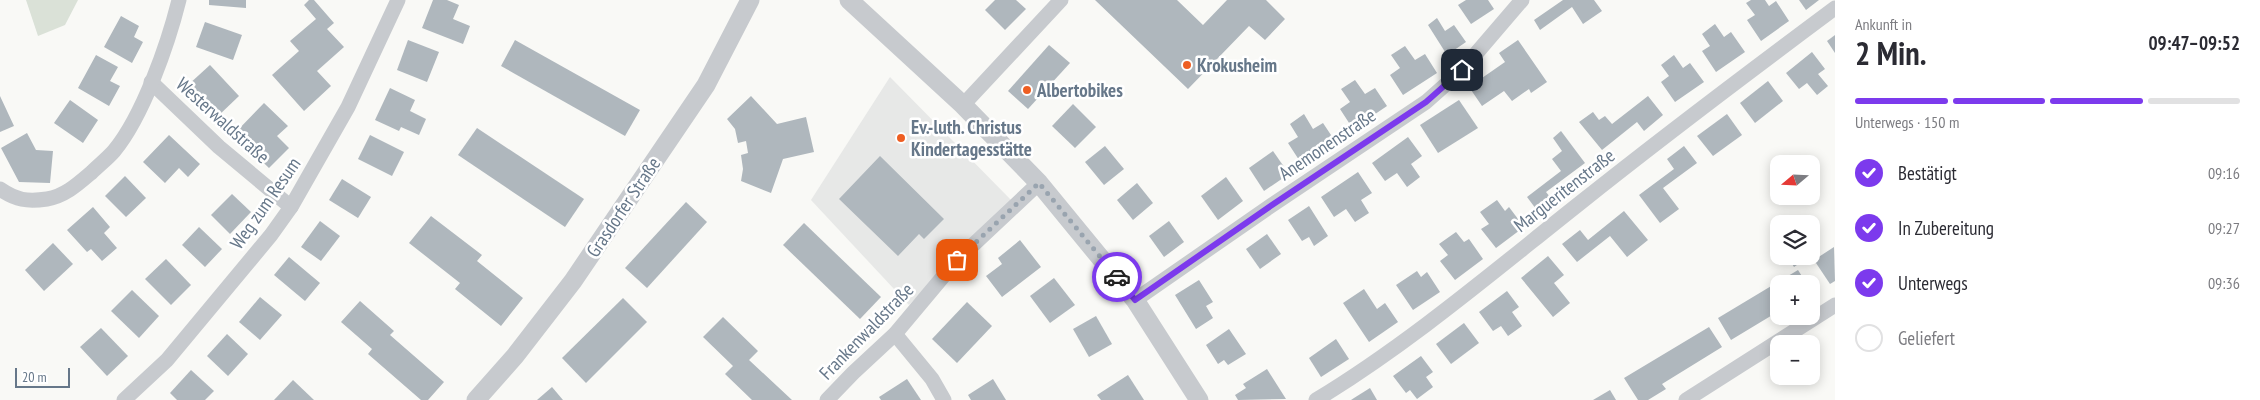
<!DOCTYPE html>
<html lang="de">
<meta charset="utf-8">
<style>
:root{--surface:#fff;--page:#f7f7f7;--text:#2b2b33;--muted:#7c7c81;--line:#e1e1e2;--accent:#7c3aed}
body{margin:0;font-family:"PT Sans Narrow",sans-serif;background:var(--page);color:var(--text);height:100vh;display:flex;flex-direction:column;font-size:19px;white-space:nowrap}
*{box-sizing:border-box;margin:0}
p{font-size:16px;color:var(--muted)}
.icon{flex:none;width:28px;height:28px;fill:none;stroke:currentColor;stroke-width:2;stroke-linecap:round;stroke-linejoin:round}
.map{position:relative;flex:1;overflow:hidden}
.panel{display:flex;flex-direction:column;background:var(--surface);width:425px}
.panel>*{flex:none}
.needle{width:32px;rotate:251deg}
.tools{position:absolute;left:1770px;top:155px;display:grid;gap:10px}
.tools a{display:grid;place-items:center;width:50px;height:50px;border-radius:10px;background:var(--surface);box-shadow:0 2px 12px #0003;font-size:25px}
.scale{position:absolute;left:15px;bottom:12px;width:55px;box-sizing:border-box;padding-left:5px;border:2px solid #667789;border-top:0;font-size:14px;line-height:18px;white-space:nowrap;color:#667789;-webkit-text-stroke:4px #fff;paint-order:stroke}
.pin{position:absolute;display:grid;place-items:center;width:42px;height:42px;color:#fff;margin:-21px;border-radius:10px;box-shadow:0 2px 8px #0006}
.courier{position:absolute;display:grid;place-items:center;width:50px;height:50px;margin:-25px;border:4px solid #7c3aed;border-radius:50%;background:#fff;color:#222;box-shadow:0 1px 6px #0007}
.overview em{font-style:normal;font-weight:700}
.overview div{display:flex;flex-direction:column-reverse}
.overview{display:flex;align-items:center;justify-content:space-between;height:85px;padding:0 20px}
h1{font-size:32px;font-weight:700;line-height:38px}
.bar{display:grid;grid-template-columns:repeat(4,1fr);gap:8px 5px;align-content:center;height:60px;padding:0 20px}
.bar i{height:6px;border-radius:4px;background:var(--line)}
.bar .current{background:var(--accent)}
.bar p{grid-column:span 4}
ol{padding:0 20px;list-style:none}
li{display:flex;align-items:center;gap:15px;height:55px}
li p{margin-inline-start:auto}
li .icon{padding:5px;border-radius:50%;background:var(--accent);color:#fff;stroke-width:4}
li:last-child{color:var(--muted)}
li i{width:28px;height:28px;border:2px solid var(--line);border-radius:50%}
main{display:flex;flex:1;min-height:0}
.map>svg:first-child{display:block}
.built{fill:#e7e8e7}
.green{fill:#dae1d7}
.building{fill:#afb7bd}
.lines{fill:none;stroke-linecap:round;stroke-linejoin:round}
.minor{stroke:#c7cace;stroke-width:15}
.tertiary{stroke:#c7cace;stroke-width:19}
.done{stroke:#99a4af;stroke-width:5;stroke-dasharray:0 9}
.route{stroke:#7c3aed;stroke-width:6}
.poi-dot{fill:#ee5e22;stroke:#fff;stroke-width:2}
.labels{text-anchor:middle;stroke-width:5;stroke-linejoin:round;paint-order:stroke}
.poi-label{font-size:19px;font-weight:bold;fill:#667789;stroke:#fff;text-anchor:start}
.street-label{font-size:19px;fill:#667789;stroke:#fff}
</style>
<main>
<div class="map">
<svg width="1835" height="400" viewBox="0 0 1835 400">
<rect width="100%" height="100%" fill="#f9f9f6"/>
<polygon class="built" points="890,77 1011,200 909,305 811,200"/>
<polygon class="green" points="26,0 78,0 65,25 38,36"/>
<g class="building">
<polygon points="209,0 246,0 246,8 209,5"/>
<polygon points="309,0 314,0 334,23 327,29 344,47 317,71 331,86 304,111 272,75 299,51 290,41 316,19 304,5"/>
<polygon points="433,0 447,0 459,5 453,19 470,26 463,44 422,28"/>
<polygon points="995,0 1016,0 1026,9 1005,30 985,10"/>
<polygon points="1095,0 1177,0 1203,25 1227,0 1266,0 1285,19 1265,40 1249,26 1188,89"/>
<polygon points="1466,0 1488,0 1494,9 1471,24 1458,5"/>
<polygon points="1563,0 1594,0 1602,11 1583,24 1572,7 1540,30 1534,20"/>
<polygon points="1751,0 1765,0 1769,6 1776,1 1789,21 1761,41 1747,20 1755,15 1746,3"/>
<polygon points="1799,0 1819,0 1806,10"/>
<polygon points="121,16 139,26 134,37 143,42 132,63 104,47"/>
<polygon points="1437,18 1445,31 1454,25 1466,42 1447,55 1428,25"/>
<polygon points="205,22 242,35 233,60 196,47"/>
<polygon points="1715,24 1724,37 1731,32 1745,52 1716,72 1702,51 1710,46 1702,34"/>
<polygon points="1835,35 1835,53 1827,41"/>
<polygon points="408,40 439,52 427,82 397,70"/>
<polygon points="515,40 640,110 625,136 501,66"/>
<polygon points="1518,40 1547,82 1531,93 1529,89 1512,101 1504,91 1482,106 1469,87 1505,62 1499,53"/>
<polygon points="1049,45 1070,63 1028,109 1008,91"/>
<polygon points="1405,46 1415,60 1425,54 1437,73 1403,95 1390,75 1400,68 1391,55"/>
<polygon points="1812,52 1825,69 1818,74 1828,86 1817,95 1807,83 1799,89 1786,73"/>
<polygon points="96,55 118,67 110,81 120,86 109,106 78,88"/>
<polygon points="1674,55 1683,68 1690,63 1704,82 1675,102 1661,82 1669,76 1661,65"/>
<polygon points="210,65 239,96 217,117 188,85"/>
<polygon points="1355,80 1365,94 1375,88 1387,106 1353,129 1340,109 1350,102 1341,89"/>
<polygon points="1768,81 1783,101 1755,123 1740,103"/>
<polygon points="390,88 415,100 410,111 426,119 419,135 401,127 399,131 375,120"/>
<polygon points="0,96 14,126 0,132"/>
<polygon points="751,96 777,124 806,117 814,152 783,159 771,193 741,181 743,169 741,155 748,153 746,141 738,143 735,129 727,119"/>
<polygon points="1648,96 1663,115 1644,131 1637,122 1602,150 1579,122 1593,112 1599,120 1605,116 1612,124"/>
<polygon points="70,100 98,120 83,143 54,123"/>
<polygon points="1459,100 1478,128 1438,153 1420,125"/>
<polygon points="264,103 288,126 277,136 289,148 269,168 234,134"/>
<polygon points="1073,104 1096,127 1075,148 1052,126"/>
<polygon points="1304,114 1313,129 1323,123 1335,141 1301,163 1288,143 1298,137 1290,124"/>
<polygon points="1727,114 1742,135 1713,156 1697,136"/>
<polygon points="477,128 584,199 565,227 458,155"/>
<polygon points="1561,131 1585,163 1546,192 1554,202 1539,213 1527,197 1561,171 1552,159 1562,151 1553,138"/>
<polygon points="27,133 36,150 53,151 50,183 19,182 1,148"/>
<polygon points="169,135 200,164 188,177 179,168 165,183 143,162"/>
<polygon points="370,135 404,152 392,176 358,159"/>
<polygon points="1408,137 1422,156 1411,164 1420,177 1407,187 1397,173 1385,181 1372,163"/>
<polygon points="1105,146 1124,169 1104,185 1085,162"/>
<polygon points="1684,146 1697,163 1663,188 1679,209 1660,223 1639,195 1674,169 1667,159"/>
<polygon points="1273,151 1289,174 1264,191 1249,168"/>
<polygon points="880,156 944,219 924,239 919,234 898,256 839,199"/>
<polygon points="1358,172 1372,193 1361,200 1369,213 1355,222 1346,209 1334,217 1321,197"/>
<polygon points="125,176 146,198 126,217 105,196"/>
<polygon points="1226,177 1243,201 1218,220 1201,196"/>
<polygon points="342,179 371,197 358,218 329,200"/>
<polygon points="1137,183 1153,203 1133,220 1117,200"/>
<polygon points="232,194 251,212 230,234 211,215"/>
<polygon points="1497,200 1505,211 1509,207 1524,227 1496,248 1481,229 1489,224 1480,212"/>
<polygon points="686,202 707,222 647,288 625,268"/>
<polygon points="1309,206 1328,236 1314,246 1309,237 1302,241 1288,220"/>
<polygon points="93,207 110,227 104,233 117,248 102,261 91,249 87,252 67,230"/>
<polygon points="1624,211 1648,240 1627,257 1610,236 1577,262 1562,244 1580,230 1588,240"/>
<polygon points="431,216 482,255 477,261 523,298 501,326 455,289 460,283 409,243"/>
<polygon points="320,221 340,236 321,261 301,247"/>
<polygon points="1169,221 1184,242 1164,257 1149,236"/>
<polygon points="804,223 881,297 860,319 783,245"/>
<polygon points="199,227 222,249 205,267 182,245"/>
<polygon points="1456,232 1464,242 1469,239 1483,259 1455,280 1440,261 1448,255 1439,244"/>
<polygon points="1267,234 1281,254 1260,269 1246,249"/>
<polygon points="1020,240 1041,267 1002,297 986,276 1002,264 998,258"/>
<polygon points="53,243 73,264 44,291 25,270"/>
<polygon points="1834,247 1835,281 1830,284 1814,260"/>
<polygon points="1548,256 1564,275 1554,283 1570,303 1553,317 1521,278"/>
<polygon points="1787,256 1810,256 1794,267"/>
<polygon points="289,257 320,283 305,301 274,275"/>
<polygon points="166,259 191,285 171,305 145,279"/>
<polygon points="1798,270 1807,284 1779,284 1779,311 1731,340 1718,318"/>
<polygon points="1417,271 1421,277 1427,272 1440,292 1413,310 1396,285"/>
<polygon points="1054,278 1075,305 1050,323 1030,296"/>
<polygon points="1199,280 1213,302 1206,306 1213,318 1196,329 1175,295"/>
<polygon points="1364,289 1377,309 1385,303 1398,322 1369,342 1343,303"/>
<polygon points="132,290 159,316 139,338 111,311"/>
<polygon points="1507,291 1519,307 1512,312 1522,326 1508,336 1501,326 1493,331 1479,312"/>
<polygon points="260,297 282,315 260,340 239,322"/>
<polygon points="623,298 647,322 586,383 562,358"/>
<polygon points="360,301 394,331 390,335 444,382 428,400 421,400 368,354 372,349 341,322"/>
<polygon points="967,302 992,326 957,363 932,339"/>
<polygon points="1096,316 1112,344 1089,357 1073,329"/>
<polygon points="723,317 758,351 749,360 792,400 752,400 725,374 733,366 703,337"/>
<polygon points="1464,323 1479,343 1451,364 1436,344"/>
<polygon points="1709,327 1722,347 1662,384 1666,389 1648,400 1638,400 1624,378"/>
<polygon points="101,328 128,356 107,376 80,347"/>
<polygon points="1229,329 1246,354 1228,365 1224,360 1218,364 1206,345"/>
<polygon points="227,334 248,354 228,376 207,356"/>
<polygon points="1336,339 1349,359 1321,377 1309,358"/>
<polygon points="1421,356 1433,372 1426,377 1433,387 1417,399 1410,390 1406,393 1393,376"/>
<polygon points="1267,369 1286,399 1238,400 1235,395 1246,388 1243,384"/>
<polygon points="191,370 214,391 205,400 177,400 170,393"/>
<polygon points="1128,375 1144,400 1101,400 1097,395"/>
<polygon points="907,379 921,400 881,400 879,397"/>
<polygon points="993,379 1006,400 971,400 968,395"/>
<polygon points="293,380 314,400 274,400"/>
<polygon points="552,387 563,400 537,400"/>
<polygon points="1370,388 1377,400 1351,400 1354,398"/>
<polygon points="1610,390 1616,400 1593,400"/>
</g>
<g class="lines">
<g class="minor">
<polyline points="151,82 219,147 291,207"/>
<polyline points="963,105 1061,0"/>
<path d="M0,189C16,200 27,202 47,199C65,196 78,184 92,172C99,165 108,158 114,151C143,116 168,44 179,0"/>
<polyline points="1135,300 1272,205 1426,102 1462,70 1522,0"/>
<polyline points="895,334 932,379 944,400"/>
<polyline points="124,400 167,360 271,235 291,207 348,107 398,0"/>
<polyline points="827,400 853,373 895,334 957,260 1039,183"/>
<path d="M1316,400C1410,343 1494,271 1580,203C1664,136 1749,72 1835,8"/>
<polyline points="1686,400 1835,305"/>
</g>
<g class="tertiary">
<polyline points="849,0 963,105 1039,183 1135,300 1199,400"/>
<polyline points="476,400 515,356 573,281 706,85 750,0"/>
</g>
</g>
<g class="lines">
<polyline class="done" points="957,260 1039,183 1117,277"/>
<polyline class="route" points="1117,277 1135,300 1272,205 1426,102 1462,70"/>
</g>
<g class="poi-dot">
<circle cx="1187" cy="65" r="5"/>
<circle cx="1027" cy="90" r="5"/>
<circle cx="901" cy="138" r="5"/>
</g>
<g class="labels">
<g class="poi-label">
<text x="1197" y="72">Krokusheim</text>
<text x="1037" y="97">Albertobikes</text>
<text x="911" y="134">Ev.-luth. Christus<tspan x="911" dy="22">Kindertagesstätte</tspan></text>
</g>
<g class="street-label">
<text transform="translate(223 120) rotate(42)" y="7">Westerwaldstraße</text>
<text transform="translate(1327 144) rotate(-34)" y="7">Anemonenstraße</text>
<text transform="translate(1564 190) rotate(-38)" y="7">Margueritenstraße</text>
<text transform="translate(265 203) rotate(-55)" y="7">Weg zum Resum</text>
<text transform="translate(623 207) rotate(-56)" y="7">Grasdorfer Straße</text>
<text transform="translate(866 331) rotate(-46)" y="7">Frankenwaldstraße</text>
</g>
</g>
</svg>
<div class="tools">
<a><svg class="needle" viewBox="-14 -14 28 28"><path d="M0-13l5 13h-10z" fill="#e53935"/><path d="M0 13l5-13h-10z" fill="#7c7c81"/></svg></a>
<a><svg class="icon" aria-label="layers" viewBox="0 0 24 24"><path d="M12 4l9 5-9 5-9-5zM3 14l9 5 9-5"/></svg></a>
<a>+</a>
<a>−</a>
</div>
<div class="scale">20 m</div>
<div class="pin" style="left:957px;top:260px;background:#ea580c"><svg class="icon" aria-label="bag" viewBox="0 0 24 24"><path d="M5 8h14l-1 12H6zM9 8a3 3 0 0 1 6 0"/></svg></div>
<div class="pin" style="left:1462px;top:70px;background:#1f2937"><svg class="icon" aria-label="home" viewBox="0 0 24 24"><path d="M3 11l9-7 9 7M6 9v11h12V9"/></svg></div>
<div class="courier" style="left:1117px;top:277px"><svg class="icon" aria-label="car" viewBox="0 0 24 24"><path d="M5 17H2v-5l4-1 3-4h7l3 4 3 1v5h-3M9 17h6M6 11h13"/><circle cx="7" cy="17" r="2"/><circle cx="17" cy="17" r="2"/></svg></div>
</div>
<section class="panel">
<div class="overview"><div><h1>2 Min.</h1><p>Ankunft in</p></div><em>09:47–09:52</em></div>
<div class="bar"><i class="current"></i><i class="current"></i><i class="current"></i><i></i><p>Unterwegs · 150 m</p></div>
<ol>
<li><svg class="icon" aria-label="check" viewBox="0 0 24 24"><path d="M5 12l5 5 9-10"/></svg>Bestätigt<p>09:16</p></li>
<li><svg class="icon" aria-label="check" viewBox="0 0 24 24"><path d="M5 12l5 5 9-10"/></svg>In Zubereitung<p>09:27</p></li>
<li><svg class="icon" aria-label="check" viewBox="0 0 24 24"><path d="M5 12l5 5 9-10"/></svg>Unterwegs<p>09:36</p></li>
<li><i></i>Geliefert</li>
</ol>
</section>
</main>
